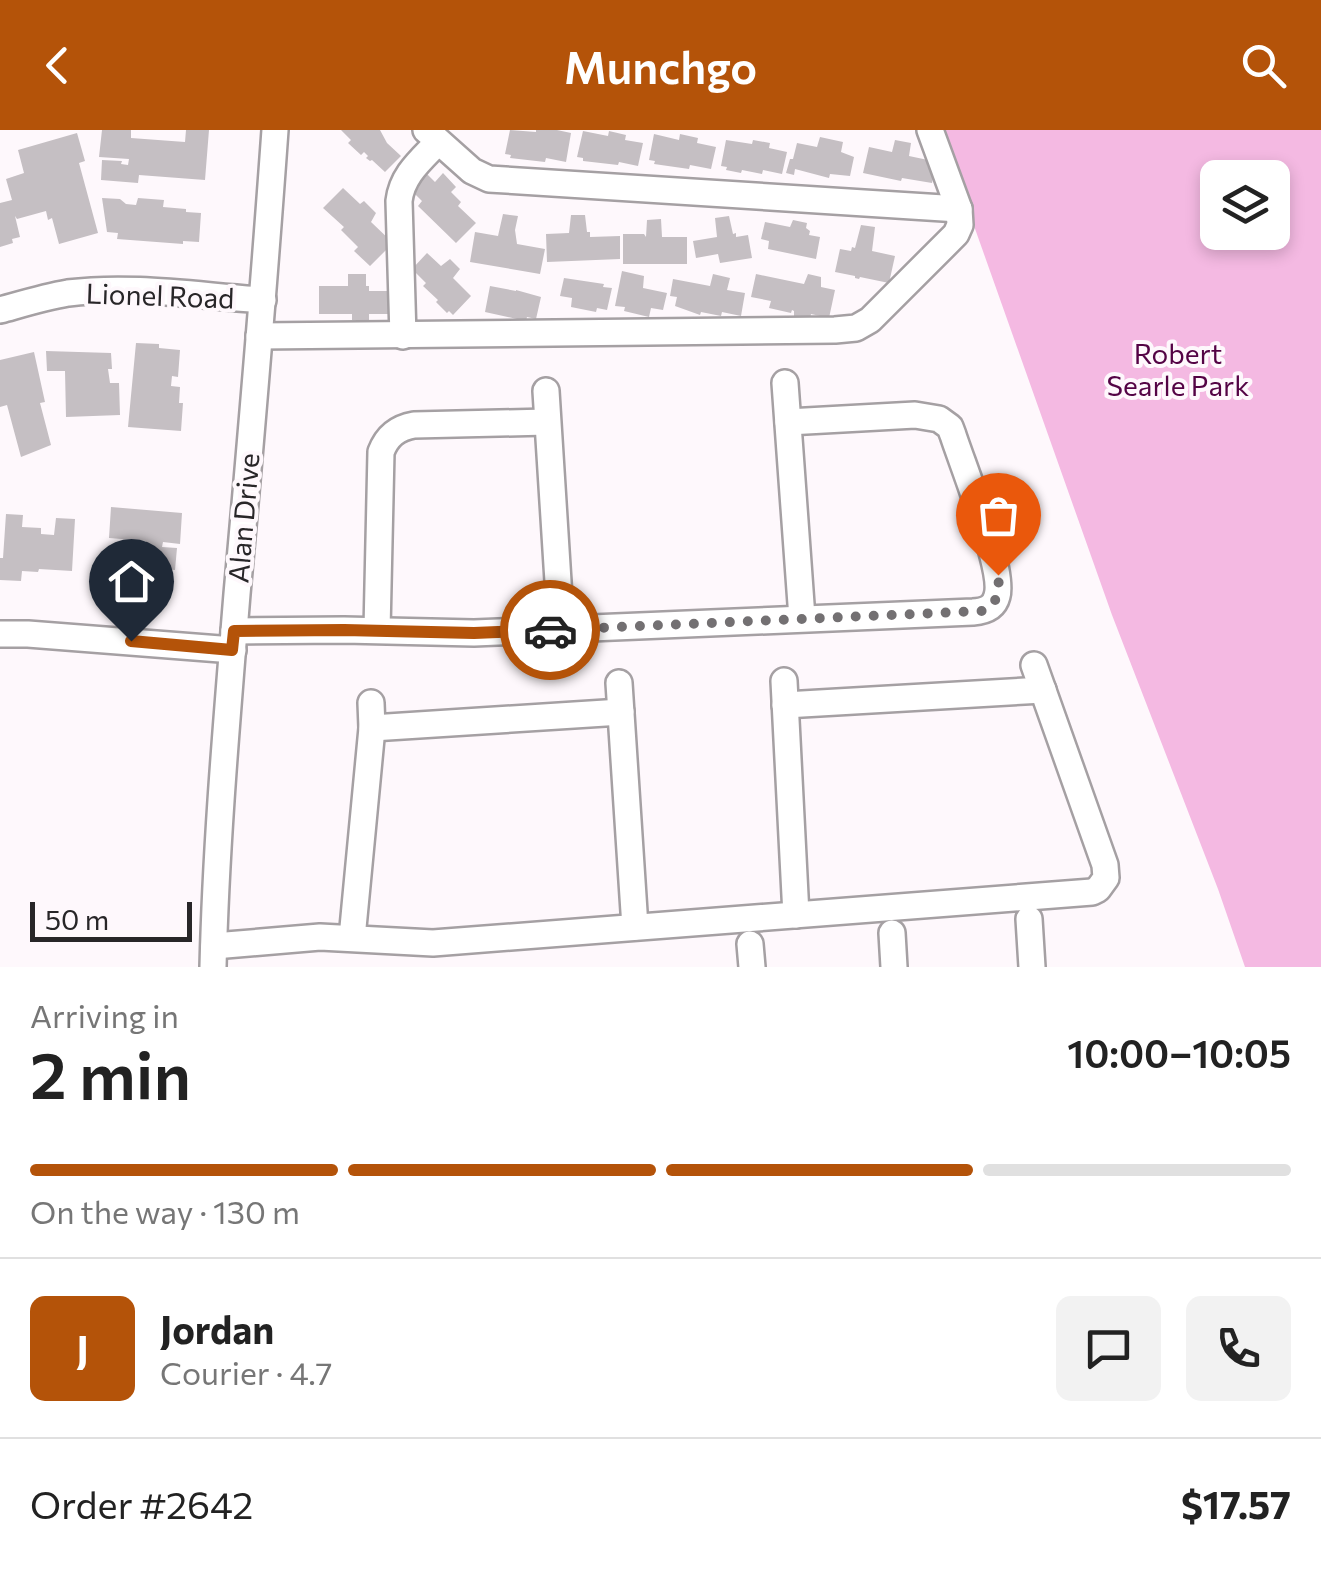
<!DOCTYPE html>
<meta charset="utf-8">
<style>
:root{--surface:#fff;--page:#f2f2f2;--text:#222;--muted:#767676;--line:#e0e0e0;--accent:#b45309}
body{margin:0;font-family:Commissioner,sans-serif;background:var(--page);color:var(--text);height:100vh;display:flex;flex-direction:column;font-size:38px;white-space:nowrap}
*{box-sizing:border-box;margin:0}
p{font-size:32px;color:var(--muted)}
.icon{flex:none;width:55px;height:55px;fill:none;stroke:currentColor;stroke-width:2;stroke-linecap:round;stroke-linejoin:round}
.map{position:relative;height:837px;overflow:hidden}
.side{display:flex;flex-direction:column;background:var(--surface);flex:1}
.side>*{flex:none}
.fabs{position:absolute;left:1200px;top:30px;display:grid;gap:20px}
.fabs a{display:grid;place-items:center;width:90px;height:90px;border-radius:15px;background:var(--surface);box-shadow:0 5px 15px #0003;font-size:50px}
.scale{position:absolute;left:30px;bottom:25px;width:162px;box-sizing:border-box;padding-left:10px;border:5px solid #282628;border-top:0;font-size:28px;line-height:35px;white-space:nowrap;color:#282628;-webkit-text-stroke:8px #fef8fc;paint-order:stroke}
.pin{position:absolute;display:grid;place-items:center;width:85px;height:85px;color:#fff;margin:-102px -42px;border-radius:50% 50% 50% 0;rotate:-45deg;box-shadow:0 0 10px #0007}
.pin .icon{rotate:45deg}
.courier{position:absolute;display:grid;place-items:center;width:100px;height:100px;margin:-50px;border:8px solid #b45309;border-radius:50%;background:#fff;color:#222;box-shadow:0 2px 12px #0007}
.overview em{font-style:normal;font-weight:600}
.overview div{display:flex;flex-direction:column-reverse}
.overview{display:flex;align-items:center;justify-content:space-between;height:170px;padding:0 30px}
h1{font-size:65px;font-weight:600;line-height:75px}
.bar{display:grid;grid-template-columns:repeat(4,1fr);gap:15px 10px;align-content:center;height:120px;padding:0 30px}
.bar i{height:12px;border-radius:8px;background:var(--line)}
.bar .current{background:var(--accent)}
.bar p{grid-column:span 4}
.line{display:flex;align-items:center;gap:25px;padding:0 30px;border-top:2px solid var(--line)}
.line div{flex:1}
.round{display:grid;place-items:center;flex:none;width:105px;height:105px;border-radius:15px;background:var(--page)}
header{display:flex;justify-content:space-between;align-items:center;height:130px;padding:0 30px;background:var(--accent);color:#fff;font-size:45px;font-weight:600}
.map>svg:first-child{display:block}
.green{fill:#f4b9e2;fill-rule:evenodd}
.building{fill:#c5bfc3}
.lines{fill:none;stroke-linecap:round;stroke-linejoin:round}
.street-casing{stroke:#a5a0a3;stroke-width:30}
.street{stroke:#fff;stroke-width:25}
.done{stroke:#737072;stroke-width:10;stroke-dasharray:0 18}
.route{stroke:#b45309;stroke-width:12}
.labels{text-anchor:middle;stroke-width:8;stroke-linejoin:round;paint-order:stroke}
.street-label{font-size:28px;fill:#282628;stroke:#fef8fc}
.park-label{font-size:28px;fill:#540345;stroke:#fef8fc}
</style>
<header><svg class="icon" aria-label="back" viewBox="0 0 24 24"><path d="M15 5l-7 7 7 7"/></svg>Munchgo<svg class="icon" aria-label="search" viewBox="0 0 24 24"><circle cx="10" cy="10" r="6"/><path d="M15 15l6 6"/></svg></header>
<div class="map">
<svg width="1321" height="837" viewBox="0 0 1321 837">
<rect width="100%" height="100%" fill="#fef8fc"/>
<path class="green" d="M940,0H1321V837H1245L1218,759L1112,485ZM1218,48H1272V102H1218Z"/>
<g class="building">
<polygon points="102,0 131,0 131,8 185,12 186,0 209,0 205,50 139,45 138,53 101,50 102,30 122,31 121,34 128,35 129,29 99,27"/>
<polygon points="341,0 380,0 387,13 401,26 385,42 372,30 370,31 366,28 368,26 364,22 361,25 348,13 351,10"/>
<polygon points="510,0 536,2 536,0 557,0 571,3 566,32 546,28 545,32 510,28 511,25 505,24"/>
<polygon points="583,1 608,6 609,1 626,5 625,10 643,13 638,36 619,32 618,35 583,31 583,28 577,27"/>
<polygon points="77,3 85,31 79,33 98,103 59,114 52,88 48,90 46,81 17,89 15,86 20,107 12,109 13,113 0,117 0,73 12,70 6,49 24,43 18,20"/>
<polygon points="654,4 679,10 680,4 698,8 697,13 716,17 711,39 690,35 689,39 654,34 655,31 649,30"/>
<polygon points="820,7 843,12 841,22 854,27 850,46 830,44 829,48 795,39 794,45 786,43 790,29 793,29 797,13 817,17"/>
<polygon points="726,10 752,14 753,10 770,13 769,18 787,22 782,44 763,40 762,44 742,40 741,43 726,40 727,37 721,36"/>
<polygon points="895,10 911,13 909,26 928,30 927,36 935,38 932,53 902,48 901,51 863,43 869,17 892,22"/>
<polygon points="424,41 435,52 443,43 456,57 451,62 461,72 458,76 476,93 456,113 418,76 422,71 409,58"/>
<polygon points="343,58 360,74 364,71 376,83 371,92 393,113 370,136 354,121 358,117 341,100 344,97 323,78"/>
<polygon points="102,68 120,69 126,74 136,75 138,68 164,70 163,77 186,79 186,82 201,83 199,112 183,111 183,114 117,109 118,103 107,102"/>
<polygon points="503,84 518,86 515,100 517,114 545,119 540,144 470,132 475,102 498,106"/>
<polygon points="571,85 585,85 587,102 590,102 590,107 620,106 620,129 547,132 546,104 569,103"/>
<polygon points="729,86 733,104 736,103 736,107 748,105 752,128 720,133 718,124 696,128 693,111 717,107 715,88"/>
<polygon points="661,89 662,107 687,107 687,134 623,134 623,104 644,104 646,107 647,90"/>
<polygon points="793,90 807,93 806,98 810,101 809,105 820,107 816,129 768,119 769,111 761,109 765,92 790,97"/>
<polygon points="861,95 875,97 872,121 895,126 889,153 860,147 859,149 855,148 855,146 835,142 840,119 851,121 852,117 855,118"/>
<polygon points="427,123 441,136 450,129 460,139 453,148 471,166 453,185 449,181 447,183 436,172 438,170 423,156 426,153 412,139"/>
<polygon points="622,141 644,146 643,158 667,163 663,180 651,178 649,187 624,181 625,177 615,176"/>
<polygon points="348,144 366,144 366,156 369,156 369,161 390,161 390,184 369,184 369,190 352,190 352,184 319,184 319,156 348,156"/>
<polygon points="713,144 730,148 727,160 745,163 741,186 722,182 721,186 701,182 700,185 675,176 677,167 670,166 673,149 710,156"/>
<polygon points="756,144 804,154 808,144 821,147 821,157 835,160 829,188 811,184 810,189 802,187 802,191 794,189 794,181 792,180 791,183 769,178 771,171 751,167"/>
<polygon points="564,148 604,154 603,157 612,158 607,180 597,178 596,182 571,177 572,168 560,166"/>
<polygon points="490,156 516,161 516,160 541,167 536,189 527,187 526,191 485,182"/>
<polygon points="136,213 159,214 159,218 180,220 178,247 172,246 171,256 180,257 179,273 183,273 181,301 128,297"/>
<polygon points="46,221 111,223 112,239 108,239 110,253 119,253 120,285 66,287 65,241 47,241"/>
<polygon points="34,222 45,272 40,273 51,315 21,327 7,275 0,277 0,230"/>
<polygon points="111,377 182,383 180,414 163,412 162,417 177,418 175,440 143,438 146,411 109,408"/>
<polygon points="6,384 23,385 22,397 41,398 41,404 54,405 56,388 75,389 72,441 39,439 38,442 22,441 21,451 0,450 0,428 3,428"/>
<polygon points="94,436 112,437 111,456 93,454"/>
</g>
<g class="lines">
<defs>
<g id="street">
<polyline points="426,0 472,41 489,49 959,79"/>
<path d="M0,180C22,174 45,167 68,163C132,155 199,166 263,170"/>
<polyline points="259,206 835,200 856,198 870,190 956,104 960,95 959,79 930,0"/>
<path d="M403,206L399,71C402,45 421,30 438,12"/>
<polyline points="785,253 802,488"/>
<polyline points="546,261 561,499"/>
<path d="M377,500L381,322C387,306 397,298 414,295L547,292"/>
<path d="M234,501L344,500L474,503L973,482C985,481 994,478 997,466C1005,440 963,336 953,305L950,297L939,289L915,285L788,292"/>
<polyline points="0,504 28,504 233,520"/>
<polyline points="784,551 796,785"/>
<polyline points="619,553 635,797"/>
<polyline points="785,575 1043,560"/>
<polyline points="372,598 621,582"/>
<polyline points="1029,789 1032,837"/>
<polyline points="892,803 894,837"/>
<polyline points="352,808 372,598 371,573"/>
<polyline points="750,814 752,837"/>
<polyline points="214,816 320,807 433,813 1092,762 1098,759 1106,748 1105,735 1034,535"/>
<path d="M213,837C216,713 227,588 237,464C251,309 264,155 275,0"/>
</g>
</defs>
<use href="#street" class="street-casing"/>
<use href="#street" class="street"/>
</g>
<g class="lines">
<path class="done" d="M550,500L982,481C998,475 1000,460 998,445"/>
<polyline class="route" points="131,511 232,520 234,501 344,500 474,503 550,500"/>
</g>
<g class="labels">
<g class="street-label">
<text transform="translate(160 166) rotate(2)" y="10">Lionel Road</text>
<text transform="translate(244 388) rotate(-85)" y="10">Alan Drive</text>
</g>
<g class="park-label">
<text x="1178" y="234">Robert<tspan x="1178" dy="32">Searle Park</tspan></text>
</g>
</g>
</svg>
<div class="fabs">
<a><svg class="icon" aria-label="layers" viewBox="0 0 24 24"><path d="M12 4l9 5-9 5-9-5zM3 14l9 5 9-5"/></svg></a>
</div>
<div class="scale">50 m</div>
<div class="pin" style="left:998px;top:445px;background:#ea580c"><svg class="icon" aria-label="bag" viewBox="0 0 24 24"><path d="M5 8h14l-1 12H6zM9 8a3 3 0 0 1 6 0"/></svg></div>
<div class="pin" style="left:131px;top:511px;background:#1f2937"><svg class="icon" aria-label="home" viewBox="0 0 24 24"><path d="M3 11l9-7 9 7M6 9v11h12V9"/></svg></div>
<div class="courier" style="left:550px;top:500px"><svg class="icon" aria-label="car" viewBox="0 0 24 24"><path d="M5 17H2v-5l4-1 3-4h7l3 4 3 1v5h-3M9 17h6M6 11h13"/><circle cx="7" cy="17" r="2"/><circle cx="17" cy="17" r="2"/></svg></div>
</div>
<section class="side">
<div class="overview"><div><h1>2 min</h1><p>Arriving in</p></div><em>10:00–10:05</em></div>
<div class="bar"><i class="current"></i><i class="current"></i><i class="current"></i><i></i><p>On the way · 130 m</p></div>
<div class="line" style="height:180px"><b class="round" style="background:var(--accent);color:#fff">J</b><div><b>Jordan</b><p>Courier · 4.7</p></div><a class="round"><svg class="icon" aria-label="chat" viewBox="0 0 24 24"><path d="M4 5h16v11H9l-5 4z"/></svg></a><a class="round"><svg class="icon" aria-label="phone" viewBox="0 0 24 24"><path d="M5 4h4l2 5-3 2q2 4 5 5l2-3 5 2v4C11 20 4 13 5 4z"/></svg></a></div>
<div class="line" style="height:130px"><div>Order #2642</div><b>$17.57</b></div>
</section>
